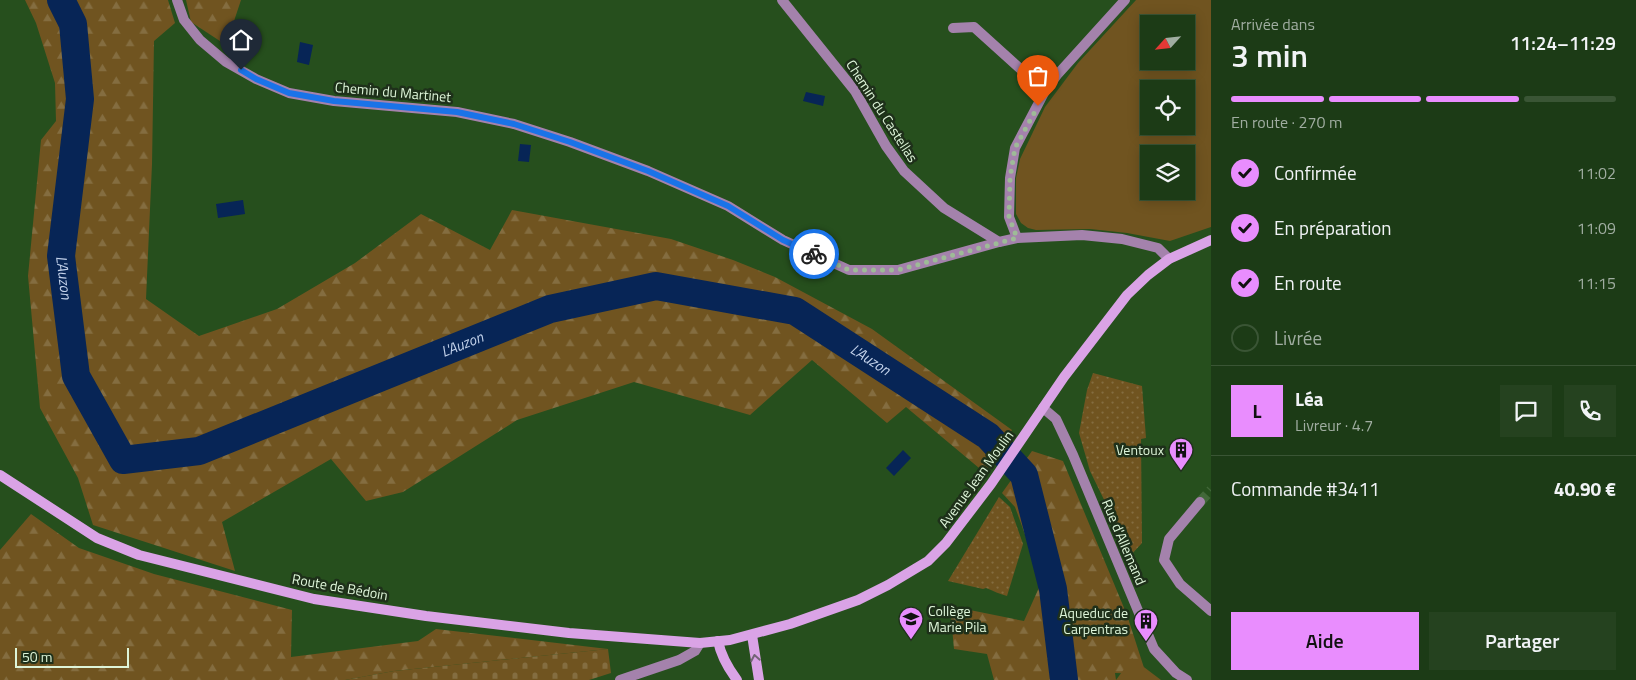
<!DOCTYPE html>
<html lang="fr">
<meta charset="utf-8">
<style>
:root{--surface:#1c3b16;--page:#25421f;--text:#f1f3f6;--muted:#a0ada1;--line:#3a5535;--accent:#e98dfe}
body{margin:0;font-family:"Titillium Web",sans-serif;background:var(--page);color:var(--text);height:100vh;display:flex;flex-direction:column;font-size:19px;white-space:nowrap}
*{box-sizing:border-box;margin:0}
p{font-size:16px;color:var(--muted)}
.icon{flex:none;width:28px;height:28px;fill:none;stroke:currentColor;stroke-width:2;stroke-linecap:round;stroke-linejoin:round}
.map{position:relative;flex:1;overflow:hidden}
.side{display:flex;flex-direction:column;background:var(--surface);width:425px}
.side>*{flex:none}
.needle{width:32px;rotate:243deg}
.controls{position:absolute;left:1140px;top:15px;display:grid;gap:10px}
.controls a{display:grid;place-items:center;width:55px;height:55px;border-radius:0px;background:var(--surface);box-shadow:0 2px 12px #0003,0 0 0 1px var(--line);font-size:25px}
.scale{position:absolute;left:15px;bottom:12px;width:114px;box-sizing:border-box;padding-left:5px;border:2px solid #def5d9;border-top:0;font-size:14px;line-height:18px;white-space:nowrap;color:#def5d9;-webkit-text-stroke:4px #1e301a;paint-order:stroke}
.pin{position:absolute;display:grid;place-items:center;width:42px;height:42px;color:#fff;margin:-51px -21px;border-radius:50% 50% 50% 0;rotate:-45deg;box-shadow:0 0 5px #0007}
.pin .icon{rotate:45deg}
.courier{position:absolute;display:grid;place-items:center;width:50px;height:50px;margin:-25px;border:4px solid #1a73e8;border-radius:50%;background:#fff;color:#222;box-shadow:0 1px 6px #0007}
.headline em{font-style:normal;font-weight:600}
.headline div{display:flex;flex-direction:column-reverse}
.headline{display:flex;align-items:center;justify-content:space-between;height:85px;padding:0 20px}
h1{font-size:32px;font-weight:600;line-height:38px}
.bar{display:grid;grid-template-columns:repeat(4,1fr);gap:8px 5px;align-content:center;height:60px;padding:0 20px}
.bar i{height:6px;border-radius:4px;background:var(--line)}
.bar .active{background:var(--accent)}
.bar p{grid-column:span 4}
.line{display:flex;align-items:center;gap:12px;padding:0 20px;border-top:1px solid var(--line)}
.line div{flex:1}
.round{display:grid;place-items:center;flex:none;width:52px;height:52px;border-radius:0px;background:var(--page)}
ol{padding:0 20px;list-style:none}
li{display:flex;align-items:center;gap:15px;height:55px}
li p{margin-inline-start:auto}
li .icon{padding:5px;border-radius:50%;background:var(--accent);color:#111;stroke-width:4}
li:last-child{color:var(--muted)}
li i{width:28px;height:28px;border:2px solid var(--line);border-radius:50%}
.action{display:flex;gap:10px;margin-top:auto;padding:10px 20px}
.action a{flex:1;height:58px;border-radius:0px;background:var(--accent);color:#111;font-size:20px;font-weight:600;line-height:58px;text-align:center}
.action a+a{background:var(--page);color:var(--text)}
main{display:flex;flex:1;min-height:0}
.map>svg:first-child{display:block}
.grass{fill:url(#grass-dots)}
.forest{fill:url(#forest-firs)}
.cemetery{fill:url(#cemetery-stones)}
.pitch{fill:#705420;fill-rule:evenodd}
.water{fill:#072556}
.lines{fill:none;stroke-linecap:round;stroke-linejoin:round}
.river{stroke:#072556;stroke-width:28}
.street-tunnel{stroke:#426839;stroke-width:10;stroke-dasharray:10 5;stroke-linecap:butt}
.street{stroke:#a482ac;stroke-width:10}
.secondary{stroke:#daa3e6;stroke-width:10}
.oneway{stroke:#736476}
.done{stroke:#9ebb97;stroke-width:5;stroke-dasharray:0 9}
.route{stroke:#1a73e8;stroke-width:6}
.labels{text-anchor:middle;stroke-width:5;stroke-linejoin:round;paint-order:stroke}
.street-label{font-size:14px;fill:#def5d9;stroke:#1e301a}
.poi-label{font-size:14px;fill:#def5d9;stroke:#1e301a;text-anchor:end}
.water-label{font-size:15px;font-style:italic;fill:#c2d1ea;stroke:#1e301a}
</style>
<main>
<div class="map">
<svg width="1211" height="680" viewBox="0 0 1211 680">
<defs>
<pattern id="grass-dots" width="8" height="8" patternUnits="userSpaceOnUse" patternTransform="scale(1.25)"><rect width="8" height="8" fill="#705420"/><path d="M2 2h.1M6 6h.1" fill="none" stroke="#846d40" stroke-width="1.8" stroke-linecap="round"/></pattern>
<pattern id="forest-firs" width="22" height="20" patternUnits="userSpaceOnUse" patternTransform="scale(1.25)"><rect width="22" height="20" fill="#705420"/><path d="M5 1l3.5 6h-7zM16 11l3.5 6h-7z" fill="#846d40"/></pattern>
<pattern id="cemetery-stones" width="16" height="16" patternUnits="userSpaceOnUse" patternTransform="scale(1.25)"><rect width="16" height="16" fill="#705420"/><path d="M2 7V4a2 2 0 0 1 4 0v3zM10 15v-3a2 2 0 0 1 4 0v3z" fill="#846d40"/></pattern>
</defs>
<rect width="100%" height="100%" fill="#264f1d"/>
<g class="grass">
<polygon points="1093,373 1142,386 1146,438 1141,439 1142,543 1131,555 1090,471 1079,433 1087,390"/>
<path d="M999,497L1010,507L1023,544L1007,596C999,594 994,591 986,588L983,589L948,581Z"/>
</g>
<g class="forest">
<polygon points="25,0 168,0 175,23 154,41 152,164 146,299 199,336 277,309 355,263 421,214 490,250 512,210 671,239 733,260 775,277 872,329 1012,430 985,473 906,407 887,423 812,360 750,415 634,382 517,420 403,492 366,501 331,459 222,522 235,571 93,525 78,478 40,408 28,276 41,140 56,121 55,83 36,23"/>
<polygon points="186,0 241,0 226,45 191,22"/>
<polygon points="1032,451 1063,461 1127,615 1146,674 1115,673 1116,680 994,680 987,654 954,649 950,606 1024,621 1042,581 1015,507 1002,493"/>
<polygon points="31,514 79,548 154,574 292,610 291,657 418,641 436,629 608,649 394,671 345,680 0,680 0,550"/>
</g>
<polygon class="cemetery" points="608,649 611,673 589,680 345,680 394,671"/>
<g class="pitch">
<path d="M1136,0H1211V227L1170,241L1127,233L1090,229L1036,230L1028,228L1021,223L1016,214V178L1020,159L1045,107L1078,63ZM1149,24H1186V61H1149ZM1149,89H1186V126H1149ZM1149,154H1186V191H1149Z"/>
<polygon points="1132,658 1161,680 1116,680"/>
</g>
<g class="water">
<polygon points="300,42 313,45 309,65 297,62"/>
<polygon points="806,92 825,96 823,106 803,101"/>
<polygon points="520,144 531,145 529,162 518,161"/>
<polygon points="243,200 245,214 218,218 216,204"/>
<polygon points="903,450 911,458 894,476 886,468"/>
</g>
<g class="lines">
<path class="river" id="s1" d="M61,0L73,24L80,99L61,256L76,376L123,460L199,451L550,309L656,286L795,311L988,436L1024,475L1053,589L1064,680"/>
<polyline class="street-tunnel" points="1200,502 1211,490"/>
<g class="street">
<polyline points="177,0 184,20 200,40 226,62 256,79 289,93 334,101 457,112 514,124 570,142 648,171 728,206 783,240 849,270 898,270 999,242"/>
<polyline points="782,0 855,91 886,146 904,171 944,208 999,242 1017,238 1082,235 1122,239 1158,248 1169,259"/>
<polyline points="953,28 974,27 1045,91"/>
<polyline points="1017,238 1009,217 1010,178 1015,148 1045,91 1057,75 1125,0"/>
<polyline points="1043,408 1056,419 1073,455 1154,649 1176,673 1187,680"/>
<polyline points="1200,502 1169,539 1164,560 1180,584 1211,611"/>
<polyline points="620,680 679,660 695,651 700,643"/>
</g>
<g class="secondary">
<polyline points="0,475 97,538 139,555 314,599 426,616 569,633 700,643 730,640 790,624 858,600 888,585 928,561 946,543 991,484 1064,377 1127,295 1148,275 1169,259 1211,240"/>
<polyline points="752,635 759,680"/>
<path d="M718,641C721,656 728,668 737,680"/>
</g>
</g>
<defs><path id="oneway-chevron" d="M-2-3.5L2.5 0L-2 3.5" fill="none" stroke-width="1.6" stroke-linecap="round" stroke-linejoin="round" transform="scale(1.25)"/></defs>
<use class="oneway" href="#oneway-chevron" transform="translate(755 658) rotate(-100)"/>
<g class="lines">
<polyline class="done" points="814,254 849,270 898,270 1017,238 1009,217 1010,178 1015,148 1038,106"/>
<polyline class="route" points="241,70 256,79 289,93 334,101 457,112 514,124 570,142 648,171 728,206 783,240 814,254"/>
</g>
<defs>
<symbol id="building-pin" viewBox="-11 -11 22 30"><path d="M0 17L-7.5 6A9.5 9.5 0 1 1 7.5 6Z" fill="#e98dfe" stroke="#1e301a"/><path d="M-4-6H4V6H1V3H-1V6H-4ZM-2.5-4.3h1.7v1.8h-1.7ZM.8-4.3h1.7v1.8H.8ZM-2.5-1h1.7V.8h-1.7ZM.8-1h1.7V.8H.8Z" fill="#111"/></symbol>
<symbol id="school-pin" viewBox="-11 -11 22 30"><path d="M0 17L-7.5 6A9.5 9.5 0 1 1 7.5 6Z" fill="#e98dfe" stroke="#1e301a"/><path d="M0-5L7-2L0 1L-7-2ZM-4 1L0 2.5L4 1V4Q0 6-4 4Z" fill="#111"/></symbol>
</defs>
<g fill-rule="evenodd">
<use href="#building-pin" x="1167" y="436" width="28" height="38"/>
<use href="#school-pin" x="897" y="605" width="28" height="38"/>
<use href="#building-pin" x="1132" y="607" width="28" height="38"/>
</g>
<g class="labels">
<g class="street-label">
<text transform="translate(393 92) rotate(5)" y="5">Chemin du Martinet</text>
<text transform="translate(882 111) rotate(57)" y="5">Chemin du Castellas</text>
<text transform="translate(976 479) rotate(-54)" y="5">Avenue Jean Moulin</text>
<text transform="translate(1124 542) rotate(67)" y="5">Rue d'Allemand</text>
<text transform="translate(340 587) rotate(10)" y="5">Route de Bédoin</text>
</g>
<g class="poi-label">
<text x="1164" y="455">Ventoux</text>
<text x="928" y="616" text-anchor="start">Collège<tspan x="928" dy="16">Marie Pila</tspan></text>
<text x="1128" y="618">Aqueduc de<tspan x="1128" dy="16">Carpentras</tspan></text>
</g>
<g class="water-label">
<text dy="5" stroke="none"><textPath href="#s1" startOffset="282">L'Auzon</textPath></text>
<text dy="5" stroke="none"><textPath href="#s1" startOffset="838">L'Auzon</textPath></text>
<text dy="5" stroke="none"><textPath href="#s1" startOffset="1272">L'Auzon</textPath></text>
</g>
</g>
</svg>
<div class="controls">
<a><svg class="needle" viewBox="-14 -14 28 28"><path d="M0-13l5 13h-10z" fill="#e53935"/><path d="M0 13l5-13h-10z" fill="#a0ada1"/></svg></a>
<a><svg class="icon" aria-label="locate" viewBox="0 0 24 24"><circle cx="12" cy="12" r="6"/><path d="M12 2v4M12 18v4M2 12h4M18 12h4"/></svg></a>
<a><svg class="icon" aria-label="layers" viewBox="0 0 24 24"><path d="M12 4l9 5-9 5-9-5zM3 14l9 5 9-5"/></svg></a>
</div>
<div class="scale">50 m</div>
<div class="pin" style="left:1038px;top:106px;background:#ea580c"><svg class="icon" aria-label="bag" viewBox="0 0 24 24"><path d="M5 8h14l-1 12H6zM9 8a3 3 0 0 1 6 0"/></svg></div>
<div class="pin" style="left:241px;top:70px;background:#1f2937"><svg class="icon" aria-label="home" viewBox="0 0 24 24"><path d="M3 11l9-7 9 7M6 9v11h12V9"/></svg></div>
<div class="courier" style="left:814px;top:254px"><svg class="icon" aria-label="bike" viewBox="0 0 24 24"><circle cx="6" cy="16" r="4"/><circle cx="18" cy="16" r="4"/><path d="M6 16l4-8h5l3 8M10 8l3 8H6M13 5h3"/></svg></div>
</div>
<section class="side">
<div class="headline"><div><h1>3 min</h1><p>Arrivée dans</p></div><em>11:24–11:29</em></div>
<div class="bar"><i class="active"></i><i class="active"></i><i class="active"></i><i></i><p>En route · 270 m</p></div>
<ol>
<li><svg class="icon" aria-label="check" viewBox="0 0 24 24"><path d="M5 12l5 5 9-10"/></svg>Confirmée<p>11:02</p></li>
<li><svg class="icon" aria-label="check" viewBox="0 0 24 24"><path d="M5 12l5 5 9-10"/></svg>En préparation<p>11:09</p></li>
<li><svg class="icon" aria-label="check" viewBox="0 0 24 24"><path d="M5 12l5 5 9-10"/></svg>En route<p>11:15</p></li>
<li><i></i>Livrée</li>
</ol>
<div class="line" style="height:90px"><b class="round" style="background:var(--accent);color:#111">L</b><div><b>Léa</b><p>Livreur · 4.7</p></div><a class="round"><svg class="icon" aria-label="chat" viewBox="0 0 24 24"><path d="M4 5h16v11H9l-5 4z"/></svg></a><a class="round"><svg class="icon" aria-label="phone" viewBox="0 0 24 24"><path d="M5 4h4l2 5-3 2q2 4 5 5l2-3 5 2v4C11 20 4 13 5 4z"/></svg></a></div>
<div class="line" style="height:65px"><div>Commande #3411</div><b>40.90 €</b></div>
<div class="action"><a>Aide</a><a>Partager</a></div>
</section>
</main>
